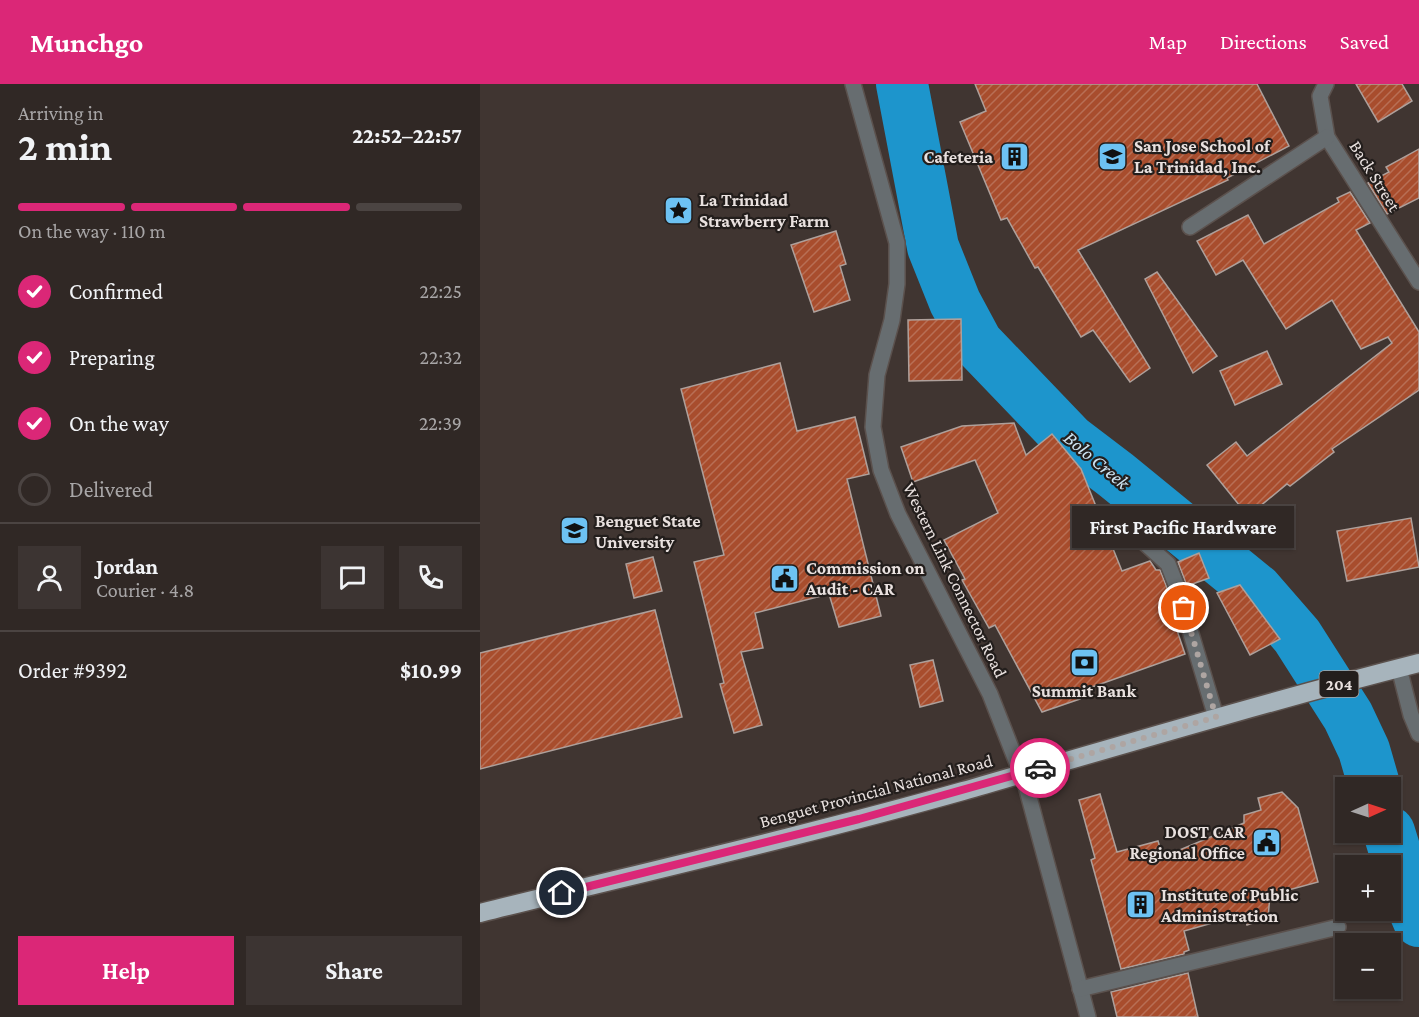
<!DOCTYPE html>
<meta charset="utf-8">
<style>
:root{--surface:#302825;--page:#3c3432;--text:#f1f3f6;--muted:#a8a6a7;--line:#4b4442;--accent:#db2777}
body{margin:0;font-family:"Crimson Pro",serif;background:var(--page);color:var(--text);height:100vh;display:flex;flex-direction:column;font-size:22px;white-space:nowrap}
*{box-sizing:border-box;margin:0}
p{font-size:20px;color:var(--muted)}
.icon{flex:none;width:33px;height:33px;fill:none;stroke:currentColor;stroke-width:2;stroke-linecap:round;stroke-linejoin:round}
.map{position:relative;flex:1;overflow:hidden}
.panel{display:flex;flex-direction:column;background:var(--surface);width:480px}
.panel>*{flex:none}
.needle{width:39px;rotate:87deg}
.tools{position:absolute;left:855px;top:693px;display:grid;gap:12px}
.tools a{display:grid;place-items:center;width:66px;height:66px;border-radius:0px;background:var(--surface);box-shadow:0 2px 4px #0004,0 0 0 2px var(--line);font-size:30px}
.pin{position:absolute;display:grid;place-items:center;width:51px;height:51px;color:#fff;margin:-26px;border:3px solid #fff;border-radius:50%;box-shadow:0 2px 6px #0007}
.courier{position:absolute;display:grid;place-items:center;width:60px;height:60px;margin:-30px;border:4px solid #db2777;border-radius:50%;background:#fff;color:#222;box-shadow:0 2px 8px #0007}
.bubble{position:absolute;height:42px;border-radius:0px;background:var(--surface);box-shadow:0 2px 4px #0004,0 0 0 2px var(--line);font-size:20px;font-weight:700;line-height:42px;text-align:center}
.overview em{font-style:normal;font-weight:700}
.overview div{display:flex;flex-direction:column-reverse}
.overview{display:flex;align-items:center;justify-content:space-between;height:102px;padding:0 18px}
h1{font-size:39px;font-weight:700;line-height:45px}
.bar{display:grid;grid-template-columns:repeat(4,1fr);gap:9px 6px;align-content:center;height:72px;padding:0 18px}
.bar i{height:8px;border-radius:4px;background:var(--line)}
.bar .on{background:var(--accent)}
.bar p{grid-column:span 4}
.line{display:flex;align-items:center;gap:15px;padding:0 18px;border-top:2px solid var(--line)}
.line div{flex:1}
.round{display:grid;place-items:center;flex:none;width:63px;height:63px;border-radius:0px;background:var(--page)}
ol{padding:0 18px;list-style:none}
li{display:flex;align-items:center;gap:18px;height:66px}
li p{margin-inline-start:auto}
li .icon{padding:6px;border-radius:50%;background:var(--accent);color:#fff;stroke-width:4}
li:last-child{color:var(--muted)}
li i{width:33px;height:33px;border:3px solid var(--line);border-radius:50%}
.primary-button{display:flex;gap:12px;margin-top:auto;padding:12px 18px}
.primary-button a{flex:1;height:69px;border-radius:0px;background:var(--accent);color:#fff;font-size:24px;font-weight:700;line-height:69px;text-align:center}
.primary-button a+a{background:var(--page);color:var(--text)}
header{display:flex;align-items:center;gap:36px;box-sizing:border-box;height:84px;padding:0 30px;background:var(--accent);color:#fff}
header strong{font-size:28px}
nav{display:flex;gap:33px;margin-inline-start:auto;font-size:21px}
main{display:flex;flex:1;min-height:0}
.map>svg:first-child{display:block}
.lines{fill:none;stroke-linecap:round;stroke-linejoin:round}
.river{stroke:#1d95cc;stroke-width:52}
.building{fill:url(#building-hatch);stroke:#aea09b;stroke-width:1.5}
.minor-casing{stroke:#5b514d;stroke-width:18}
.highway-casing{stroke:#5b514d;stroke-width:21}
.minor{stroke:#676d70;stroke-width:15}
.highway{stroke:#a7b4bc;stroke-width:18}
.done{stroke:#aea5a2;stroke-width:6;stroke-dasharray:0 10.8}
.route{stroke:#db2777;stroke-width:8}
.labels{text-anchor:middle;stroke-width:4.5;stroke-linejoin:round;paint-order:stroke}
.shield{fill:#231e1c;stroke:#aea6a4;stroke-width:1.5}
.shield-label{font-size:16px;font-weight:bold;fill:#e9e1df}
.poi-label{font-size:18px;font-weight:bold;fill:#e9e1df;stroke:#231e1c;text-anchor:start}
.street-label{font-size:18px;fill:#e9e1df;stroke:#231e1c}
.water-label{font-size:20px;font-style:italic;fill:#cde4f3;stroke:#231e1c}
</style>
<header>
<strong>Munchgo</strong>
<nav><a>Map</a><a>Directions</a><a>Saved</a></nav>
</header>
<main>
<section class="panel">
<div class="overview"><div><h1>2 min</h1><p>Arriving in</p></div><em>22:52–22:57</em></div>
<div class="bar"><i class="on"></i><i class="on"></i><i class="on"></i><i></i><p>On the way · 110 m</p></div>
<ol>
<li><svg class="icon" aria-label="check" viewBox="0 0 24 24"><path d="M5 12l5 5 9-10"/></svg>Confirmed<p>22:25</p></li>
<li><svg class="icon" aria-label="check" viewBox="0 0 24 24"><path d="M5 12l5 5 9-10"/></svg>Preparing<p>22:32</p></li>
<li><svg class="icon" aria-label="check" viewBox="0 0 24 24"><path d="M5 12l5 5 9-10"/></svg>On the way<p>22:39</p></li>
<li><i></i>Delivered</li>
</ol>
<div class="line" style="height:108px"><a class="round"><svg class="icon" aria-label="person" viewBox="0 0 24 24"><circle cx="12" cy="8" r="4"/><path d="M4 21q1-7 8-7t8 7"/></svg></a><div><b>Jordan</b><p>Courier · 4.8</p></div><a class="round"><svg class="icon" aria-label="chat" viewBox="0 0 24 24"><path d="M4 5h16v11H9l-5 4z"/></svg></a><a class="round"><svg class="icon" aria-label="phone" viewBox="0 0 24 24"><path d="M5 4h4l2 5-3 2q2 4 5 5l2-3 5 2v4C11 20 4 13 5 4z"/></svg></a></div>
<div class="line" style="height:78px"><div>Order #9392</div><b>$10.99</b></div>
<div class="primary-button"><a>Help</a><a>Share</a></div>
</section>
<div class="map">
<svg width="939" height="933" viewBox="0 0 939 933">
<defs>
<pattern id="building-hatch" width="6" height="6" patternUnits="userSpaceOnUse" patternTransform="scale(1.5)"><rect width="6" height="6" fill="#a84d2d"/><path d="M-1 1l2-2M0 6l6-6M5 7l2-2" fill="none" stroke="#b86f55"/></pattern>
</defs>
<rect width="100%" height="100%" fill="#403531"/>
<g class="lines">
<g class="river">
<polyline points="422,0 453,163 475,218 497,259 590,356 636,391 777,506 817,552 868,632 884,666 895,704"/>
<polyline points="909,748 930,816 939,837"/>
</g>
</g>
<g class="building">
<polygon points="495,0 777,0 809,62 747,94 748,96 598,166 670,284 650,298 613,246 601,253 558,183 555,184 527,134 521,136 480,38 506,27"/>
<polygon points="876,0 922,0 932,17 898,38"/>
<polygon points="939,65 939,114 907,130 888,99 909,88 906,83"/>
<polygon points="870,108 890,139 876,146 939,248 939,306 852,365 854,368 810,402 807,400 768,432 727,381 756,358 767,372 912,259 908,253 881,265 852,216 806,245 763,176 736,191 717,157 768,131 784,160 859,118 857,114"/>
<polygon points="356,147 366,180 360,182 370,216 334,228 311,161"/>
<polygon points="677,188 737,272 713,289 665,195"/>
<polygon points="481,235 482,296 429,297 428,236"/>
<polygon points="787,267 802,300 755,321 740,287"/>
<polygon points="300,279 317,347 375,333 389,390 367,395 401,532 359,543 349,510 275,529 283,564 261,568 282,641 254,649 240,600 244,599 214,478 244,471 201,305"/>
<polygon points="534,339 546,371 572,350 601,385 642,487 670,477 676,486 680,486 689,509 685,511 705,570 598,608 600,615 562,628 515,541 509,544 482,496 485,495 464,456 518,429 495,376 433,398 421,363 482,342"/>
<polygon points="931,434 939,483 867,497 857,447"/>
<polygon points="719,469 729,494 707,502 698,478"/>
<polygon points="173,473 182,507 154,514 146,480"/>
<polygon points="760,501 800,555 770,571 737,509"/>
<polygon points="175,526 202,633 0,685 0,569"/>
<polygon points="453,576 463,617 440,623 430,581"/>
<polygon points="802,708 818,724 838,798 790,811 788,834 767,841 764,830 704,847 709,866 704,868 704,870 641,885 611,776 615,774 599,716 620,710 637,768 678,757 683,773 764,739 764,731 781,726 778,714"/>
<polygon points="708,889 718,933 637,933 631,908"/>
</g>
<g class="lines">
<defs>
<g id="minor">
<polyline points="373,0 417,159 417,200 412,236 397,291 393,343 401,386 418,430 510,610 546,702 608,933"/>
<polyline points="846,0 840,12 847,53 939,198"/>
<polyline points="710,143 847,53"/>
<polyline points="655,450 688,480 697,503 736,633"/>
<polyline points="919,584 931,631 939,650"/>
<polyline points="600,905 858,843"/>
</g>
<path id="highway" d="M0,829C161,789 323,752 483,707C635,663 786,618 939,579"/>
</defs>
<use href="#minor" class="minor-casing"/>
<use href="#highway" class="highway-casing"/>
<use href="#minor" class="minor"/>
<use href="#highway" class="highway"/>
</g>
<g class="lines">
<polyline class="done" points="560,684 736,633 704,524"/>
<polyline class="route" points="82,809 379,735 560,684"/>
</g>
<defs>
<symbol id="school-square" viewBox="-11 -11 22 22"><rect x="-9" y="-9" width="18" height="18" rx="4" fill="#6dc2f3" stroke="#231e1c"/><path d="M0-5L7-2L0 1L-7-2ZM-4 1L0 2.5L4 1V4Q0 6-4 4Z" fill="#111"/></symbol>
<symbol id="building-square" viewBox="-11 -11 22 22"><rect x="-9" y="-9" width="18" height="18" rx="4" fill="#6dc2f3" stroke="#231e1c"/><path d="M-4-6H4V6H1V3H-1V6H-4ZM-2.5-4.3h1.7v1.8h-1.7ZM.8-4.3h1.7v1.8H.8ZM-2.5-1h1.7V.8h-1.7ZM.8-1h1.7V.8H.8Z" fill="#111"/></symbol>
<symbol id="sight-square" viewBox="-11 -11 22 22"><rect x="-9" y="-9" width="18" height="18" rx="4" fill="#6dc2f3" stroke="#231e1c"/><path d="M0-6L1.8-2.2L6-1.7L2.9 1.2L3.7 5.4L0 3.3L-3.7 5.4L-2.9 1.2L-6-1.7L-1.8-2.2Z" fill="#111"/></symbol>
<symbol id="university-square" viewBox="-11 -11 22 22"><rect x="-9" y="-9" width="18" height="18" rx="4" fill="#6dc2f3" stroke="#231e1c"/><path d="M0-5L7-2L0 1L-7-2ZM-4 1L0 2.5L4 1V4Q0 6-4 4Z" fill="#111"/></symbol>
<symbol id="civic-square" viewBox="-11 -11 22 22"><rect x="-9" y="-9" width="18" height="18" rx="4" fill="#6dc2f3" stroke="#231e1c"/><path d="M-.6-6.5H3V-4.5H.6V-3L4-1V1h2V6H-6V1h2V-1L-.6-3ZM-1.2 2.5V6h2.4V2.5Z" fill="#111"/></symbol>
<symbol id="bank-square" viewBox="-11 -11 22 22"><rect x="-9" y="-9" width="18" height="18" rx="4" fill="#6dc2f3" stroke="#231e1c"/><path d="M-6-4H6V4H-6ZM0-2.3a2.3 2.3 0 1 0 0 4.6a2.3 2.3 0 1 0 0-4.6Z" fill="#111"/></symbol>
</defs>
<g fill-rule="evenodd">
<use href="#school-square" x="616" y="56" width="33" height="33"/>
<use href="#building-square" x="518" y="56" width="33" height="33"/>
<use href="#sight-square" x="182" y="110" width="33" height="33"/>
<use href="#university-square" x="78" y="430" width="33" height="33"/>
<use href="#civic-square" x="288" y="478" width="33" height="33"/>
<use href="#bank-square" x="588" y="562" width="33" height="33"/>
<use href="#civic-square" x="770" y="742" width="33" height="33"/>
<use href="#building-square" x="644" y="804" width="33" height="33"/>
</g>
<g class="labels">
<rect class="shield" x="839.5" y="587" width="39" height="26" rx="4.5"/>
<g class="shield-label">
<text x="859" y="606">204</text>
</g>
<g class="poi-label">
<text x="654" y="68">San Jose School of<tspan x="654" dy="21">La Trinidad, Inc.</tspan></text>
<text x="513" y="79" text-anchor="end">Cafeteria</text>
<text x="219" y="122">La Trinidad<tspan x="219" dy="21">Strawberry Farm</tspan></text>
<text x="115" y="443">Benguet State<tspan x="115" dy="21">University</tspan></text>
<text x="326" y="490">Commission on<tspan x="326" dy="21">Audit - CAR</tspan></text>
<text x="604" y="613" text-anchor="middle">Summit Bank</text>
<text x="765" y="754" text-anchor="end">DOST CAR<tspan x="765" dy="21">Regional Office</tspan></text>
<text x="681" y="817">Institute of Public<tspan x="681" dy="21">Administration</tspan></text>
</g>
<g class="street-label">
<text transform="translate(895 92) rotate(58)" y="6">Back Street</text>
<text transform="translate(475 496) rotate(64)" y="6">Western Link Connector Road</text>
<text transform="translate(396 707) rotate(-15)" y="6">Benguet Provincial National Road</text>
</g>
<g class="water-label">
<text transform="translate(617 376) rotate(40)" y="7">Bolo Creek</text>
</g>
</g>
</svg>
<div class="tools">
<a><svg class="needle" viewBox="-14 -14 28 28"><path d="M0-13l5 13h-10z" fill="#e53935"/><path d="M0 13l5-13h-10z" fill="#a8a6a7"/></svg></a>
<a>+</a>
<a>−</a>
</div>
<div class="pin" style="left:704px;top:524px;background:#ea580c"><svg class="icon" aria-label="bag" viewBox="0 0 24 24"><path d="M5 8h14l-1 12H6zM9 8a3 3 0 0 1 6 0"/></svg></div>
<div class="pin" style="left:82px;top:809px;background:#1f2937"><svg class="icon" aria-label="home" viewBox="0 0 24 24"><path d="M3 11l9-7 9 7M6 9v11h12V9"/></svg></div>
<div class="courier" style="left:560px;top:684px"><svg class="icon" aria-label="car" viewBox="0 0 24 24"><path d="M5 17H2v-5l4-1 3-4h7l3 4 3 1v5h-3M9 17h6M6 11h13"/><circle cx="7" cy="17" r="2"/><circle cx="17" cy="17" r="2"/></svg></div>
<div class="bubble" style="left:592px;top:422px;width:222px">First Pacific Hardware</div>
</div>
</main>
